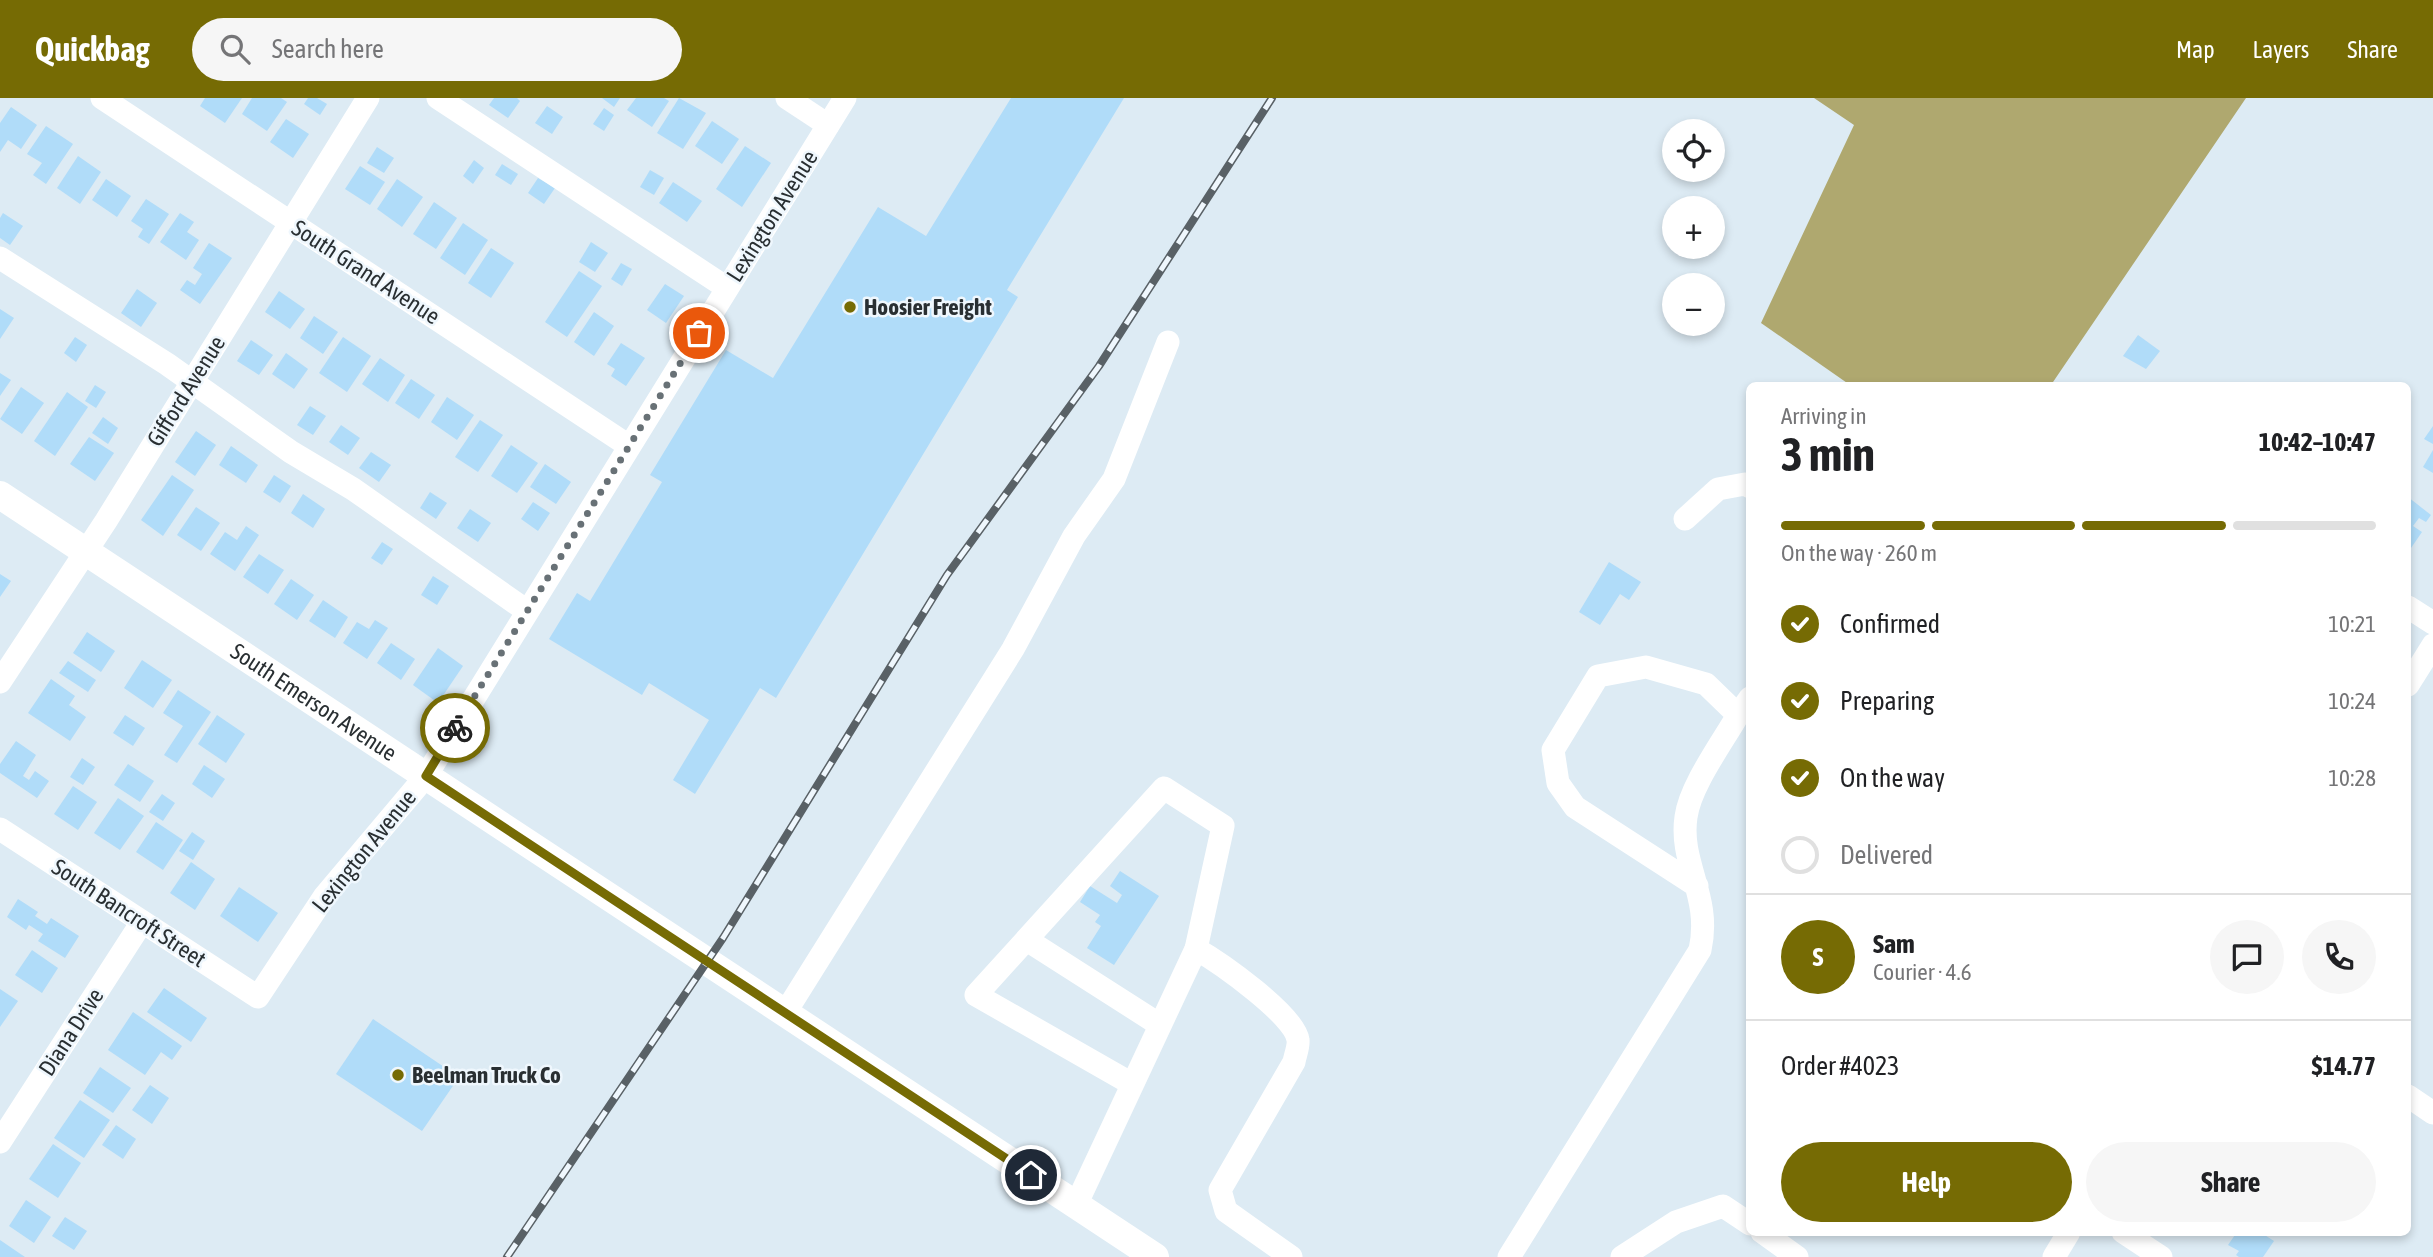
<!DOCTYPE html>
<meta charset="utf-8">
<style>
:root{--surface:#fff;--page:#f6f6f6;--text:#202124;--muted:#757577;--line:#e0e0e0;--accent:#766b04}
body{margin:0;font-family:"Asap Condensed",sans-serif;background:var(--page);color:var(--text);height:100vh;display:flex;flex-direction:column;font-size:26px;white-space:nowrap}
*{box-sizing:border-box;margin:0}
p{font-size:23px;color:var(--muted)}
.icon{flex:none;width:38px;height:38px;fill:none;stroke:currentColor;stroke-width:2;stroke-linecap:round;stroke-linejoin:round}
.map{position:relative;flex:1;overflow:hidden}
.drawer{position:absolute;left:1746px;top:284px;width:665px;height:854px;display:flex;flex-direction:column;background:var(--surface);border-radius:10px;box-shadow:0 4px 10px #0003}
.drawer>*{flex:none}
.fabs{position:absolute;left:1662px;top:21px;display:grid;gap:14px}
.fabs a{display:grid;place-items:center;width:63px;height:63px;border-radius:50%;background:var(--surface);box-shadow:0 4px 10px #0003;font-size:35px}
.pin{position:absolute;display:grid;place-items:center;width:60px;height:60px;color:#fff;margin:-30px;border:4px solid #fff;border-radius:50%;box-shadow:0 2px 7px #0007}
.courier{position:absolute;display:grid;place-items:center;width:70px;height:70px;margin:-35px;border:5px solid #766b04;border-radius:50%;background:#fff;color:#222;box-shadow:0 2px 9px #0007}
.headline em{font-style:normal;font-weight:700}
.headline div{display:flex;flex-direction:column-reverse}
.headline{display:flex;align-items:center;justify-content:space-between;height:119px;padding:0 35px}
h1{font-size:46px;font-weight:700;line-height:52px}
.bar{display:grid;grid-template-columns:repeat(4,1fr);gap:10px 7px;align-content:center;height:84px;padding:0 35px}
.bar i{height:9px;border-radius:5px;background:var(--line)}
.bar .active{background:var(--accent)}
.bar p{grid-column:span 4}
.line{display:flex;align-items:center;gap:18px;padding:0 35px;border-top:2px solid var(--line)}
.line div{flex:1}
.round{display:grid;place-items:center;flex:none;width:74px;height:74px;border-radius:37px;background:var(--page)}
ol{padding:0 35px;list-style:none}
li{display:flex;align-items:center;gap:21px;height:77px}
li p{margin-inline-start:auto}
li .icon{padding:7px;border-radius:50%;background:var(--accent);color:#fff;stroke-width:4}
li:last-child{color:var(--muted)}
li i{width:38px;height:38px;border:4px solid var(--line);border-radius:50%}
.primary-button{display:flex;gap:14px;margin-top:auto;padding:14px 35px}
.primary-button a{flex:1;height:80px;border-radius:42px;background:var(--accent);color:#fff;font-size:28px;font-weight:700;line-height:80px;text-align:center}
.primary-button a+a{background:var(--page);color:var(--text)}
header{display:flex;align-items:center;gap:42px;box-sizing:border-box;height:98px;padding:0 35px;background:var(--accent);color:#fff}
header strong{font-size:33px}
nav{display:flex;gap:38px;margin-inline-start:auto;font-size:24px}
.search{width:490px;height:63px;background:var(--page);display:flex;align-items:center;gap:18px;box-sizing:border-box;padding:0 24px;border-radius:38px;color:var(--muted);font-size:26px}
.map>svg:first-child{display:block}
.forest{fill:#afa86f}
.building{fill:#b0dcf9}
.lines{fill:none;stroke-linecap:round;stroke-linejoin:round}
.minor{stroke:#fff;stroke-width:23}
.major{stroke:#fff;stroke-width:28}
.rail-casing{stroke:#596166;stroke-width:8}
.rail{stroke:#eff7fd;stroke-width:5;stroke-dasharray:16;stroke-linecap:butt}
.done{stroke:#687176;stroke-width:7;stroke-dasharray:0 12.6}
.route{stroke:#766b04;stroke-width:9}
.poi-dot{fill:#766b04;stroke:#eff7fd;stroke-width:2.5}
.labels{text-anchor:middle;stroke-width:5;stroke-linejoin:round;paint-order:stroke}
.street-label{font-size:23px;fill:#292f32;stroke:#eff7fd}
.poi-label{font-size:23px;font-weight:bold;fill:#292f32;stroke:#eff7fd;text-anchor:start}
</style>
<header>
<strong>Quickbag</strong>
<div class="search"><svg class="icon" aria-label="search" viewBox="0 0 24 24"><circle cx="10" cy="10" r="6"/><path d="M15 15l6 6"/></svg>Search here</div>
<nav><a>Map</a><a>Layers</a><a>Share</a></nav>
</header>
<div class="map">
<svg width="2433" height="1159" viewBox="0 0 2433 1159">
<rect width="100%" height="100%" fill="#ddebf4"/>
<polygon class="forest" points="1814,0 2246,0 2051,287 1850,287 1761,225 1854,27"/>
<g class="building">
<polygon points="205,0 242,0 225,25 200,8"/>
<polygon points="252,0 281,0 287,4 267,33 242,16"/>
<polygon points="308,0 317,0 327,6 320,17 304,6"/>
<polygon points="494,0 517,0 520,3 508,20 489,7"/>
<polygon points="602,0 620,0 614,9"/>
<polygon points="636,0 664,0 669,3 652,29 627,12"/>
<polygon points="679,0 706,15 683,51 657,35"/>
<polygon points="1011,0 1124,0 1007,192 1018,199 776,600 760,590 695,696 673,682 709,622 649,585 642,597 549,541 577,495 590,503 662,384 650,377 726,252 773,280 878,109 926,138"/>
<polygon points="547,8 563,19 552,36 535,25"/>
<polygon points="11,9 37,27 21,51 8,42 0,54 0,25"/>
<polygon points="604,10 614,17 604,33 593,26"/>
<polygon points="286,21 309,36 293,60 270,44"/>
<polygon points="712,23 739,41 722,66 695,48"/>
<polygon points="46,28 73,46 46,86 33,77 42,65 27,56"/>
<polygon points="745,48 771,65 742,109 716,91"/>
<polygon points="377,49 394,60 384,75 367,65"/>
<polygon points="78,58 101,74 80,106 57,90"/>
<polygon points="474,62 484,70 473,86 463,78"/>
<polygon points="502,66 518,76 511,87 495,77"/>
<polygon points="360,68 385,84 370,107 345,91"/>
<polygon points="650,72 664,80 654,97 640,89"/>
<polygon points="538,80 555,90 544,106 528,95"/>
<polygon points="106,81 131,98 117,119 92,102"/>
<polygon points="397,81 423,99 402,129 377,111"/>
<polygon points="673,84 702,103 687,124 659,105"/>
<polygon points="146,101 169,116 149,146 138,139 143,131 131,123"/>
<polygon points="434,104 457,120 436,151 413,136"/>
<polygon points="3,115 23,128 10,147 0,140 0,120"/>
<polygon points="180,115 194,124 187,134 199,142 186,162 160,144"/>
<polygon points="463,125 488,142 465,177 440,160"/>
<polygon points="591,144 608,155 595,174 579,164"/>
<polygon points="209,145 232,160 200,206 180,192 187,182 195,187 202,176 193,170"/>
<polygon points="491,150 514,165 491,200 468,185"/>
<polygon points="621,165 632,171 622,188 611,181"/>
<polygon points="579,173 602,188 567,239 545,224"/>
<polygon points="665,186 684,198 666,225 647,212"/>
<polygon points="137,191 157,205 141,229 121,215"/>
<polygon points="279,193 305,211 290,231 265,214"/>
<polygon points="0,211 14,220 0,241"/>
<polygon points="594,214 614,228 594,258 574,244"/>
<polygon points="314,218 338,234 323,256 300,240"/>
<polygon points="2138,237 2160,253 2146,271 2123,258"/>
<polygon points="75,239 87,247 76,264 64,255"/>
<polygon points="343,239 371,258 347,294 319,275"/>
<polygon points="251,242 273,257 259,277 237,263"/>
<polygon points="621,245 645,260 626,288 611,278 615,271 607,266"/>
<polygon points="286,255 308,271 294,291 272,276"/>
<polygon points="380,260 405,277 388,304 362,286"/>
<polygon points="0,275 11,282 0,298"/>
<polygon points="411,281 435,297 419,321 395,305"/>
<polygon points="95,287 106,294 96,310 85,303"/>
<polygon points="21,289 44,305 22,336 0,321"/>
<polygon points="67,294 88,309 55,358 34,343"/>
<polygon points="447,299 474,317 457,342 431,324"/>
<polygon points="310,308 326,318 313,337 297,327"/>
<polygon points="103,319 118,330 108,346 92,335"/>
<polygon points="480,322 503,337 478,374 455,359"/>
<polygon points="341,327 360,340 348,357 329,344"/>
<polygon points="2433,328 2433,346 2424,341"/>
<polygon points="196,333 216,347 195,378 175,364"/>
<polygon points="89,339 114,355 95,383 70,366"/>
<polygon points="511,347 538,365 517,395 491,378"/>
<polygon points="231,348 258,367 246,385 219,367"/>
<polygon points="2433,352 2433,375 2423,369"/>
<polygon points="371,354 391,367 379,384 359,370"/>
<polygon points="545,366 571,384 556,406 530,389"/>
<polygon points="172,377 194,392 163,438 141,422"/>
<polygon points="274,377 291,388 280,405 263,394"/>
<polygon points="430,394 447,405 436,421 420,410"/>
<polygon points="303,396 325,411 313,430 291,415"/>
<polygon points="2408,399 2431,417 2426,424 2419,420 2413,428 2422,434 2411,450 2408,448"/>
<polygon points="533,404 550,415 538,433 521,421"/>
<polygon points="196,409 220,425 201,453 177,437"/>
<polygon points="470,411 491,425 478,444 457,430"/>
<polygon points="246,428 259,437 235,473 210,456 225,434 237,442"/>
<polygon points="382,444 393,451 382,467 371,460"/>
<polygon points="259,456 284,472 268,496 243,479"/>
<polygon points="1609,464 1641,484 1629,502 1620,496 1600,527 1579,514"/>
<polygon points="0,476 11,483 0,499"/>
<polygon points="433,478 449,488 437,507 421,497"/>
<polygon points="291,481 314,497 297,522 274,506"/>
<polygon points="323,502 348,519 335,540 309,523"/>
<polygon points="375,522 388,530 367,561 343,545 357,524 369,531"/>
<polygon points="87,534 115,553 101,574 73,555"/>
<polygon points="391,545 415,561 401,582 377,565"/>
<polygon points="438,550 463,568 438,605 413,587"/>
<polygon points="142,562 172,582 153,610 124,590"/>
<polygon points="68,563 96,582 88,594 59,575"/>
<polygon points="51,581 75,598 69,607 86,619 70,643 28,615"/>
<polygon points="178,592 211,614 177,665 164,657 183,628 163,615"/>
<polygon points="125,617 145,630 133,648 113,635"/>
<polygon points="217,617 245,636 226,665 198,646"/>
<polygon points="16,643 36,657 23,678 29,682 35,673 49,683 37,700 0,675 0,666"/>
<polygon points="82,660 95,669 83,687 70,679"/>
<polygon points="128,666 154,683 140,704 114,687"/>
<polygon points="204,667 225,681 212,700 192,686"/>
<polygon points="73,688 97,704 78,732 54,716"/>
<polygon points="162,696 175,705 163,723 149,714"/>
<polygon points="118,700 144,718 120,752 94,735"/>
<polygon points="156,724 183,742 163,772 136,754"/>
<polygon points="192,734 205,743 193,762 179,753"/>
<polygon points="191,764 215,781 195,812 170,795"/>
<polygon points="1120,773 1159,798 1114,867 1087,850 1101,828 1095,824 1100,817 1080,804 1090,788 1117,805 1122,797 1110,788"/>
<polygon points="239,789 278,815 258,844 220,818"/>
<polygon points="18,801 38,814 35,818 47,826 51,820 79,838 65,860 38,843 43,836 29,827 26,832 7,819"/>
<polygon points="32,852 58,870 42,895 15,877"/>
<polygon points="164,890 207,920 191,944 147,914"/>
<polygon points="0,891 18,903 0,929"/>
<polygon points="133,914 182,948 172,962 161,954 145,977 108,952"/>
<polygon points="373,921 459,979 422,1033 336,976"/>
<polygon points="100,969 131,990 113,1015 83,995"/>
<polygon points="150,987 169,1000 152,1026 132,1012"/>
<polygon points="80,1002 110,1022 84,1060 54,1040"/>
<polygon points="116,1027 136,1041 123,1061 102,1047"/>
<polygon points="53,1046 81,1065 58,1100 29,1081"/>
<polygon points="26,1102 51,1119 34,1145 9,1128"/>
<polygon points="65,1119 87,1133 74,1152 52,1138"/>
<polygon points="2237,1134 2260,1134 2274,1143 2263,1159 2239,1159 2236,1157 2239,1153 2228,1147"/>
<polygon points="0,1142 25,1159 0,1159"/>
</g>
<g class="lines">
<g class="minor">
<polyline points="102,0 629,348"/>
<polyline points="438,0 727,190"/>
<polyline points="787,0 828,27"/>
<polyline points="0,160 167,266 291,354 353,391 527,513"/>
<polyline points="1685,421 1718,391 1745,386 1750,389"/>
<polyline points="2408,509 2433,525"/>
<polyline points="0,584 106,423 368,0"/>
<polyline points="2408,587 2433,547"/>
<polyline points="1738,617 1750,600"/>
<polyline points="0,731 258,899 324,799 426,678 845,0"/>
<polyline points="1027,842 1160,927"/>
<polyline points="785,915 1013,551 1074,438 1114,381 1168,244"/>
<path d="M1132,986L976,897L1164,690L1223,728L1196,851C1219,864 1295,917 1298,942C1299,948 1295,958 1294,964L1220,1092L1226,1113L1291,1159"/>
<polyline points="2408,998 2433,1015"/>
<polyline points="0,1044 142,824"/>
<polyline points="1076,1107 1196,851"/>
<polyline points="1762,1134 1797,1159"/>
<polyline points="2123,1134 2161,1159"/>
<path d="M1509,1159L1700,852C1712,798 1679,766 1686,719C1690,688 1722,645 1738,617L1706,586L1646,569L1598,578L1553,652L1558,685L1575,709L1697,788"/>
<polyline points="1622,1159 1676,1124 1723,1108 1750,1126"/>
<polyline points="2054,1159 2069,1134"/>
</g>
<path class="major" id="s1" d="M0,397L1155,1159"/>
<defs>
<polyline id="rail" points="507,1159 723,840 947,477 1099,268 1272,0"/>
</defs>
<use href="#rail" class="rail-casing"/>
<use href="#rail" class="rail"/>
</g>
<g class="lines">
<polyline class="done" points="455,630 699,235"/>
<polyline class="route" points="455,630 426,678 1031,1077"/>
</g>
<g class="poi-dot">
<circle cx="850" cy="209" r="7"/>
<circle cx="398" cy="977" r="7"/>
</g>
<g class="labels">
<g class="street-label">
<text transform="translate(772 118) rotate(-58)" y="8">Lexington Avenue</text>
<text transform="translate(366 174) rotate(33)" y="8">South Grand Avenue</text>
<text transform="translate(186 293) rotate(-58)" y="8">Gifford Avenue</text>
<text dy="8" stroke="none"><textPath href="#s1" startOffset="376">South Emerson Avenue</textPath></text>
<text transform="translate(364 753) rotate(-51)" y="8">Lexington Avenue</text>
<text transform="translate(129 815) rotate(33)" y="8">South Bancroft Street</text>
<text transform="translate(71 934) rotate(-57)" y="8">Diana Drive</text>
</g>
<g class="poi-label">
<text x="864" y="217">Hoosier Freight</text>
<text x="412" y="985">Beelman Truck Co</text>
</g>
</g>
</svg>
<div class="fabs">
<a><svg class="icon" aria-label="locate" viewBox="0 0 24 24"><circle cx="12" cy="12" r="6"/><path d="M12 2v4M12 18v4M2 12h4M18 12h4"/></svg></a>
<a>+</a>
<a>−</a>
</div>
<div class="pin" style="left:699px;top:235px;background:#ea580c"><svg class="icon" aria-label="bag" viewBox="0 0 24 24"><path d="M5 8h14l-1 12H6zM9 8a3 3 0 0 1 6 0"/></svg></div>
<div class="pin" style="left:1031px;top:1077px;background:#1f2937"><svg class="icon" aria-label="home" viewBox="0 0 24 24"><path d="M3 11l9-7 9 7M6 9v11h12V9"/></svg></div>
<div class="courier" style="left:455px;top:630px"><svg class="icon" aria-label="bike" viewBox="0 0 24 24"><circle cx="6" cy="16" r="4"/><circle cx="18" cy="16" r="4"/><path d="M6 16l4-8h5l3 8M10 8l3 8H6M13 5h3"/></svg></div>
<section class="drawer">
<div class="headline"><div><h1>3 min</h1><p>Arriving in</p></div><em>10:42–10:47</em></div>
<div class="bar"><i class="active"></i><i class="active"></i><i class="active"></i><i></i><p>On the way · 260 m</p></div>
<ol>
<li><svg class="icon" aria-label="check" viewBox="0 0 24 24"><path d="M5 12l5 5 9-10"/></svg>Confirmed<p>10:21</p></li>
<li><svg class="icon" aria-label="check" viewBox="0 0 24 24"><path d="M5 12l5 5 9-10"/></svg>Preparing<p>10:24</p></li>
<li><svg class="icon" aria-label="check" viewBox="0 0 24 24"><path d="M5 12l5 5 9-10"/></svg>On the way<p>10:28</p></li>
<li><i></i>Delivered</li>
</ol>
<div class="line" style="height:126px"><b class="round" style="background:var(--accent);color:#fff">S</b><div><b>Sam</b><p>Courier · 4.6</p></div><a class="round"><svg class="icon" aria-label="chat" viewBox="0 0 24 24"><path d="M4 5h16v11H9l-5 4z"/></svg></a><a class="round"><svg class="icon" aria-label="phone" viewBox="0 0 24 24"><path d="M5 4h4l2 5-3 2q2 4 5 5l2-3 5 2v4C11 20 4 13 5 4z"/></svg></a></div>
<div class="line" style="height:91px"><div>Order #4023</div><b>$14.77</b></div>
<div class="primary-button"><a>Help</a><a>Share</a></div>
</section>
</div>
